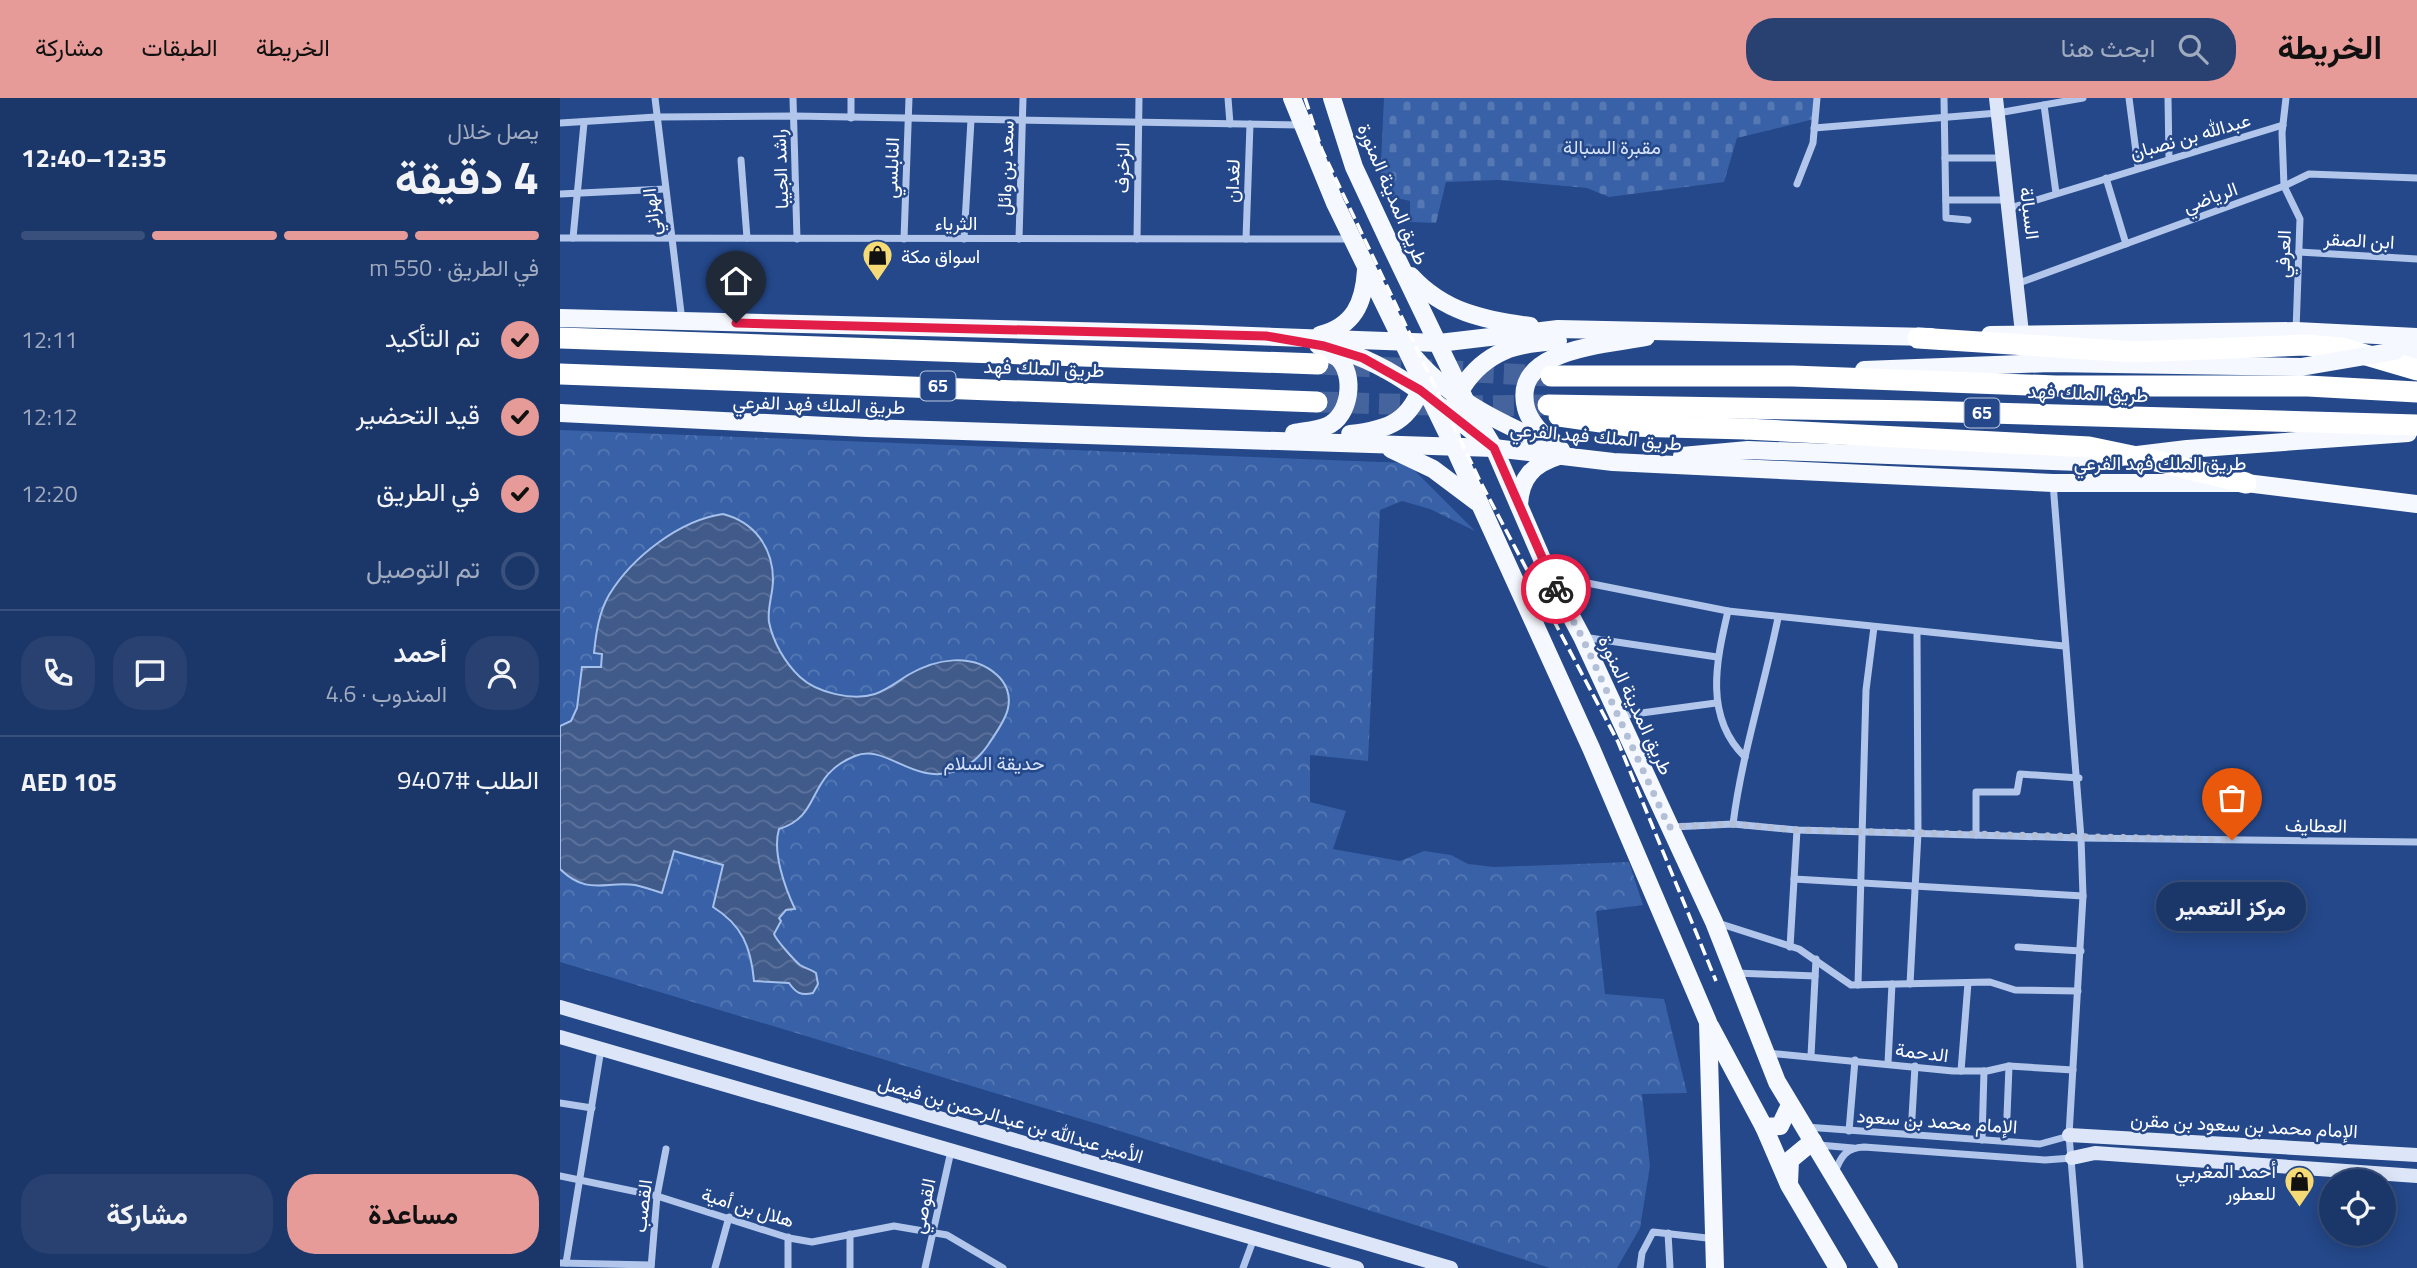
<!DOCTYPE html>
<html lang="ar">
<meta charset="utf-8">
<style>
:root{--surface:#1b3668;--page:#284171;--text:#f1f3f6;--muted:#a0abc0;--line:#39507c;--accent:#e69b98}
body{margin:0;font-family:"Titillium Web",Vazirmatn,sans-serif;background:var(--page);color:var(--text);direction:rtl;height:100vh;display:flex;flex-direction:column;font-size:26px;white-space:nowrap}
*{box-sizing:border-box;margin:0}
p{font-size:23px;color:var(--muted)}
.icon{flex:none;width:38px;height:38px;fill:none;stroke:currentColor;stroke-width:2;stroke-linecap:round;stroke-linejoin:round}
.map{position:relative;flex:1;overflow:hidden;direction:ltr}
.panel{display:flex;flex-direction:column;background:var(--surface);width:560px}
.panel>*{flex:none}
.buttons{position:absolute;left:1759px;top:1071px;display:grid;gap:14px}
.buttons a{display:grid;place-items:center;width:77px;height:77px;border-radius:50%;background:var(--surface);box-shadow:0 4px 18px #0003,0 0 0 2px var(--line);font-size:35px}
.pin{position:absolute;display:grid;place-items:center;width:60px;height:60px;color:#fff;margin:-72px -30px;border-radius:50% 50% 50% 0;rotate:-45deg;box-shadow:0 0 7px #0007}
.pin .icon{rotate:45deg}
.courier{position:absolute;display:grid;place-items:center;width:70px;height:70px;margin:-35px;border:5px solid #e11d48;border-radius:50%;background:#fff;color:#222;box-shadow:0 2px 9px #0007}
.bubble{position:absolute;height:49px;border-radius:24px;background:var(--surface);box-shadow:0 4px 18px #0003,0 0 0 2px var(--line);font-size:23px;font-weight:700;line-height:49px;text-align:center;direction:rtl}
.overview em{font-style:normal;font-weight:700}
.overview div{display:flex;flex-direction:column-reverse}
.overview{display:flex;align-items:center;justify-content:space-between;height:119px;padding:0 21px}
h1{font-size:46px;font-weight:700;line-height:52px}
.bar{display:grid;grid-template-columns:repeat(4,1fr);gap:10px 7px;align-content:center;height:84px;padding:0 21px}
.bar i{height:9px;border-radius:5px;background:var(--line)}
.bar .current{background:var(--accent)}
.bar p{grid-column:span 4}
.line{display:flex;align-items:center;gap:18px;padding:0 21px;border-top:2px solid var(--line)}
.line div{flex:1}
.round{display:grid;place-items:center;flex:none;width:74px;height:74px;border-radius:28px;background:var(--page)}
ol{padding:0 21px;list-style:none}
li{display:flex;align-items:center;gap:21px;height:77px}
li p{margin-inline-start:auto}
li .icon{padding:7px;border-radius:50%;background:var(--accent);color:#111;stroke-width:4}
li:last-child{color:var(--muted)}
li i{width:38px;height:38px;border:4px solid var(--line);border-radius:50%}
.primary-button{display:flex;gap:14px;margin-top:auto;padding:14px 21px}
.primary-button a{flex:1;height:80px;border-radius:28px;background:var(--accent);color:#111;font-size:28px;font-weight:700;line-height:80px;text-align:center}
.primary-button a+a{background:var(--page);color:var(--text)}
header{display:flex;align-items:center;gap:42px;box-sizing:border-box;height:98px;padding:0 35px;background:var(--accent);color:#111}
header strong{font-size:33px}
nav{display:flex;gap:38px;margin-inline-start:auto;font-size:24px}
.search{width:490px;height:63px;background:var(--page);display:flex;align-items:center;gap:18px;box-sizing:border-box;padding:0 24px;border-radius:28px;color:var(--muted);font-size:26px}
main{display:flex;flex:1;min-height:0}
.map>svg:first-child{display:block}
.cemetery{fill:url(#cemetery-stones)}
.park{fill:url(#park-crowns)}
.water{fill:url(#water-waves);stroke:#a5c0eb;stroke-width:2}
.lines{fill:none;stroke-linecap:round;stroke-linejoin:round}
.highway-tunnel{stroke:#45639c;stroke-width:21;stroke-dasharray:21 10;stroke-linecap:butt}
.street{stroke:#b1c6ea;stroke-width:7}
.secondary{stroke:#dce6f8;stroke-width:14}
.primary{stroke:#f5f8fe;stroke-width:18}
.highway{stroke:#fff;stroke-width:21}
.rail{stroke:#fff;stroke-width:3.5;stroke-dasharray:12 5;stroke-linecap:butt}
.primary-bridge{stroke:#f5f8fe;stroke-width:18}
.highway-bridge{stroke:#fff;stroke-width:21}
.done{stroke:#b2bfd6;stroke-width:7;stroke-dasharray:0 12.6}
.route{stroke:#e11d48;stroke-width:9}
.labels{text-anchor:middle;stroke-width:5;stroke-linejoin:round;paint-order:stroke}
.shield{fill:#24488a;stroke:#bdc8dc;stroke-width:2}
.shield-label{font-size:18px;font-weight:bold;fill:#fff}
.street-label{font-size:19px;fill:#fff;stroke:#24488a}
.park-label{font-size:19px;fill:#d6e2f8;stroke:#24488a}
.poi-label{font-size:19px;fill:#fff;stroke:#24488a;text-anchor:start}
</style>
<header>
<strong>الخريطة</strong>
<div class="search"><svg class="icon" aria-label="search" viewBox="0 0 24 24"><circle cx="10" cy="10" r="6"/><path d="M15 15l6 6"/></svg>ابحث هنا</div>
<nav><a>الخريطة</a><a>الطبقات</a><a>مشاركة</a></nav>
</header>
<main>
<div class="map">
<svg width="1857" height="1170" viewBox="0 0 1857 1170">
<defs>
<pattern id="cemetery-stones" width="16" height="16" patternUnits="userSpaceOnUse" patternTransform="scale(1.75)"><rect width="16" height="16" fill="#3861a7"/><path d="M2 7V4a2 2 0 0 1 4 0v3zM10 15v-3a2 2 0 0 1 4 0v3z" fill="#5679b4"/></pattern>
<pattern id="park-crowns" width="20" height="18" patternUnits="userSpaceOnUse" patternTransform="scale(1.75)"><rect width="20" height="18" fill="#3861a7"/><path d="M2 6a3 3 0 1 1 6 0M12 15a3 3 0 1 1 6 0" fill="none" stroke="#5679b4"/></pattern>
<pattern id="water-waves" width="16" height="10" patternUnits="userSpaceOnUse" patternTransform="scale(1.75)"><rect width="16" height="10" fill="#405a8a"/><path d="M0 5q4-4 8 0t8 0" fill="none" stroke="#5d739c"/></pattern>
</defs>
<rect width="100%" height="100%" fill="#24488a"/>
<polygon class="cemetery" points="824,0 1258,0 1254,21 1177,40 1164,84 1049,99 1027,90 938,82 886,84 876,125 850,124 850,103 824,97 820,86"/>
<polygon class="park" points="0,332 847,365 915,433 870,411 842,403 820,412 808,663 750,657 750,704 786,713 773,751 840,763 864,753 891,757 908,766 934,769 1069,764 1083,807 1036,813 1045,896 1104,901 1127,995 1082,996 1090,1068 1080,1130 1057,1170 990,1170 541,1027 0,864"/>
<path class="water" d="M163,416C194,424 213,449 213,482C213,496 207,510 209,524C213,544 225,565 240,579C257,595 293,603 315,596C327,592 337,584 348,577C375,561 412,554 437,577C446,585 451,597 448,610C446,622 435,636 428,647C419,660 410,667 396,673C353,688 326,645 295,658C245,678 263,718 219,731C212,754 225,790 235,811L226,812L219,820L221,823L214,836C216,842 235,863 240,867C246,871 251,871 256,875L258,886L253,895C241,898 236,895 229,885L194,883C191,849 182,827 153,809L163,767L114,753L102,795C93,792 84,789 75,787C44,783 28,798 0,771V628L11,623L17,610L22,569H41L42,556L34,555C36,535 39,514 49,497C72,459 120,422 163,416Z"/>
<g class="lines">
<g class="highway-tunnel">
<polyline points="758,266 989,278"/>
<polyline points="757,304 870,307"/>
<polyline points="902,308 988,307"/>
</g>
<g class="street">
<polyline points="95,0 122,223"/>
<polyline points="233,0 237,141"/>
<polyline points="668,0 670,26"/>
<polyline points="1384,0 1386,120 1408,122"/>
<polyline points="1569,0 1578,69"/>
<polyline points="1608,0 1609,60"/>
<polyline points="1726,0 1722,35 1724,88 1740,121 1736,233"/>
<polyline points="1484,7 1496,95"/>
<polyline points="291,20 291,0"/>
<polyline points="0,25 96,19 234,18 741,27"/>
<polyline points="1254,30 1438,15 1523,0"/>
<polyline points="1385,60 1442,60"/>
<polyline points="181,62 187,140"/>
<polyline points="1546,80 1566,146"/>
<polyline points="1237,86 1253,45 1257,0"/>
<polyline points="0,96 105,91"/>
<polyline points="1386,102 1448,102"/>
<polyline points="1450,110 1723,27"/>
<polyline points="0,140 792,141"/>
<polyline points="13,140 24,25"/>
<polyline points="344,141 349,0"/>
<polyline points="404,141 411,22"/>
<polyline points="459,141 463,0"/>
<polyline points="577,141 579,0"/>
<polyline points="686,141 690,26"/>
<polyline points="1739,154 1857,161"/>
<polyline points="1459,185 1724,88 1749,76 1857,80"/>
<polyline points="1493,385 1521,740 1523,798 1509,1037 1520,1170"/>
<polyline points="992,478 1168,513 1504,548"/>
<path d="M1168,513C1156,564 1144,619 1185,659"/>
<polyline points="1023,539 1157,559"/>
<polyline points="1059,618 1156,605"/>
<path d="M1173,726C1182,656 1204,589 1218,520"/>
<polyline points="1113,729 1173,726 1237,732 1521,740 1857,744"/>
<polyline points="1416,737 1416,694 1457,694 1460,676 1519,680"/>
<polyline points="1234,781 1523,798"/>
<polyline points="1158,825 1239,851 1291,887 1430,884 1455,892 1518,893"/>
<polyline points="1230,849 1237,732"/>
<polyline points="1458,849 1521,853"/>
<polyline points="1175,875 1255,878"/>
<polyline points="1350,886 1358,735 1357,534"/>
<polyline points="1298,887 1306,592 1314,529"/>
<polyline points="1207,955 1393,973 1427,973 1449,968 1513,972"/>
<polyline points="1251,958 1256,861"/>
<polyline points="1328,965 1332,886"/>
<polyline points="1401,973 1408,885"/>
<polyline points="0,1005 32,1010"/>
<polyline points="1447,1018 1449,968"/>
<polyline points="1246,1029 1480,1046 1509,1038"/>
<polyline points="1289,1033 1295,962"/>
<polyline points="1351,1036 1355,968"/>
<polyline points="1422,1042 1424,973"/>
<polyline points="1259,1047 1293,1050"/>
<path d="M1275,1074C1281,1058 1286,1050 1304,1049L1485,1062L1512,1060"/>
<polyline points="0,1078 97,1098 229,1140 252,1144 334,1128 387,1137 443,1170"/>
<polyline points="1108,1135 1110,1170"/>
<polyline points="290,1136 290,1170"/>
<polyline points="0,1165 91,1167"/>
<polyline points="6,1165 41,951"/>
<polyline points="91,1170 97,1098 106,1051"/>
<polyline points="155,1170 169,1119"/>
<polyline points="228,1170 228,1139"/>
<polyline points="365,1170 391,1053"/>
<polyline points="683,1170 694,1140"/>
<polyline points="1080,1170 1082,1155 1093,1134 1147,1140"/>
</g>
<g class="secondary">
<polyline points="1436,0 1462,235"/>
<polyline points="0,909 891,1170"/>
<polyline points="0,939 797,1170"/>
<polyline points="1509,1037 1857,1057"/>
<polyline points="1512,1060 1535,1055 1857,1078"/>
</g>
<g class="primary">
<polyline points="732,0 775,105 894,349 1031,650 1148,924 1155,1170"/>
<polyline points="772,0 794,69 829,144 905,302 934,350 989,477 1022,539 1154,824 1217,984 1329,1170"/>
<path d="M851,178C884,214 924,222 970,228"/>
<polyline points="0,220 639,236 879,245 998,231 1371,239"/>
<path d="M760,237C794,228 804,205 806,172"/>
<polyline points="1430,237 1736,233 1857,239"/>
<path d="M758,247C824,258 874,304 926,344"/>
<polyline points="1835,253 1857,254"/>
<path d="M855,260C892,304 949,329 1001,352"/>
<polyline points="1304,272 1490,265 1741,269"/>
<polyline points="0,315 307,330 934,350 1053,364 1493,385 1686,385 1857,406"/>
<path d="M734,335C744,333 757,332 767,328C790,319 796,277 778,260C774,257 767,255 763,252"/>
<path d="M790,336C829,332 851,323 863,284"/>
<path d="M892,340C884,304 912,267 944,253C959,246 982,244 998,243"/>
<path d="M993,343C982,338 969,322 966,310C951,250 1047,247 1086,239"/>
<polyline points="831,351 873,371 917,404"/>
<polyline points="1122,358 1188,352 1519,364 1627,351 1848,335"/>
<path d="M959,407C960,380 973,366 999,358"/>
<polyline points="1150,928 1204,1029 1220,1028 1230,1007"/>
<polyline points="1204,1029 1229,1087 1278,1170"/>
<polyline points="1229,1085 1230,1062 1253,1043"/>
</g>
<g class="highway">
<polyline points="0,240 758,266"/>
<polyline points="1358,240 1575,254 1744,247 1782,250 1857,272"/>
<polyline points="0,276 757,304"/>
<polyline points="991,278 1233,278 1496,288 1748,288 1857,294"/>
<polyline points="988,307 1359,313 1857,327"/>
<polyline points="999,318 1069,328 1186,331"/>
<polyline points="1601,364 1686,385"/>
</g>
<polyline class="rail" points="745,0 762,52 921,385 1058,644 1156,883"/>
<polyline class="primary-bridge" points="1741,269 1835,253"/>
<polyline class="highway-bridge" points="1186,331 1529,349 1601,364"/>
</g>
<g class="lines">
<polyline class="done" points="996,491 1022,539 1109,729 1173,726 1237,732 1672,742"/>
<polyline class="route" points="176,225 706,238 764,248 803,260 860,292 934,350 996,491"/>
</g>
<defs>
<symbol id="shop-pin" viewBox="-11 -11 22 30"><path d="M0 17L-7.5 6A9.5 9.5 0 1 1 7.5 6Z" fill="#f5da75" stroke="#24488a"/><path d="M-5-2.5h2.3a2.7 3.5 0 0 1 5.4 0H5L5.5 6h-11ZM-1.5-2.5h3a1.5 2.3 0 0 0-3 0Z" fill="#111"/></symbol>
</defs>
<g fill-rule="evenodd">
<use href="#shop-pin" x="300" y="140" width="35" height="47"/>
<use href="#shop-pin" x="1722" y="1066" width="35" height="47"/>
</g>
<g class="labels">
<g class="shield">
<rect x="360.5" y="273.5" width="35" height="29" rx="5"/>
<rect x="1404.5" y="300.5" width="35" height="29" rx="5"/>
</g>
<g class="shield-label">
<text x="378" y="294">65</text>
<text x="1422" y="321">65</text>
</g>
<g class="street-label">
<text transform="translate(1630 38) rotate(-16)" y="7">عبدالله بن نصبان</text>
<text transform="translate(331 70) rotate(-88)" y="7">النابلسي</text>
<text transform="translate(445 70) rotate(-88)" y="7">سعد بن وائل</text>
<text transform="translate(562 70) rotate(-89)" y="7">الزخرف</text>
<text transform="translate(220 71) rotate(-92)" y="7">راشد الجيبا</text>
<text transform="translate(672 83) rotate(-88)" y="7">لغدان</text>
<text transform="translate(833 96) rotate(67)" y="7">طريق المدينة المنورة</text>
<text transform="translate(1650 99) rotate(-20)" y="7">الرياضي</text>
<text transform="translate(91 114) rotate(-96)" y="7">الهزاني</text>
<text transform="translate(1470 115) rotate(83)" y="7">السبالة</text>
<text x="396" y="132">الثرياء</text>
<text transform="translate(1799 142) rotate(3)" y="7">ابن الصقر</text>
<text transform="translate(1723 156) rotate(-88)" y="7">العرفي</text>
<text transform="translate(484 270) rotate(2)" y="7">طريق الملك فهد</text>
<text transform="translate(1528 295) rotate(2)" y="7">طريق الملك فهد</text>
<text transform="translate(259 306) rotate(2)" y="7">طريق الملك فهد الفرعي</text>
<text transform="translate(1036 338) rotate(5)" y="7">طريق الملك فهد الفرعي</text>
<text x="1600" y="372">طريق الملك فهد الفرعي</text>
<text transform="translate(1076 607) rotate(65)" y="7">طريق المدينة المنورة</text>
<text transform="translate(1756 727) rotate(1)" y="7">العطايف</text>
<text transform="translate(1362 954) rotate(7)" y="7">الدحمة</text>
<text transform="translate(451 1021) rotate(16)" y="7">الأمير عبدالله بن عبدالرحمن بن فيصل</text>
<text transform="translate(1377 1023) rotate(4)" y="7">الإمام محمد بن سعود</text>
<text transform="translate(1684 1027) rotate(3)" y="7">الإمام محمد بن سعود بن مقرن</text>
<text transform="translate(82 1108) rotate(-83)" y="7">القصب</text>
<text transform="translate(363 1108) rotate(-78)" y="7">القوصي</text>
<text transform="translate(188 1109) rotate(17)" y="7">هلال بن أمية</text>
</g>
<g class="park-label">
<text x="1052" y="56">مقبرة السبالة</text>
<text x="434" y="672">حديقة السلام</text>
</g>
<g class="poi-label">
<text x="341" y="165">اسواق مكة</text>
<text x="1716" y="1080" text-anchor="end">أحمد المغربي<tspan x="1716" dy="22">للعطور</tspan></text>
</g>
</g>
</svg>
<div class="buttons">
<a><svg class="icon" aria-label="locate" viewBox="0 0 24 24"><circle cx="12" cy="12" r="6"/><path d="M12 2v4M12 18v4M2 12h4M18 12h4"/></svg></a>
</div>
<div class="pin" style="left:1672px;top:742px;background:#ea580c"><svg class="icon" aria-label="bag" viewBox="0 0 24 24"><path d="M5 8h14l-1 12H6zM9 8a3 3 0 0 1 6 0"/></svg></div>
<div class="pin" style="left:176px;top:225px;background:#1f2937"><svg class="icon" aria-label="home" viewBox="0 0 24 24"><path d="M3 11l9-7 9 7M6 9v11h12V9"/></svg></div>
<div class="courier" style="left:996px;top:491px"><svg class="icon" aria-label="bike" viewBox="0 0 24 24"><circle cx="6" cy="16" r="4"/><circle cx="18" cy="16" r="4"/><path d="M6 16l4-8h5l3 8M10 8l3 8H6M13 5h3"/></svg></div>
<div class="bubble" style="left:1596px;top:784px;width:150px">مركز التعمير</div>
</div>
<section class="panel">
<div class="overview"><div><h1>4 دقيقة</h1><p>يصل خلال</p></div><em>12:35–12:40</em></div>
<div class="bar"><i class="current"></i><i class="current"></i><i class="current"></i><i></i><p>في الطريق · 550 m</p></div>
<ol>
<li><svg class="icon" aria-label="check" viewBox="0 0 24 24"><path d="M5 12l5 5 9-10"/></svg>تم التأكيد<p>12:11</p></li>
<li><svg class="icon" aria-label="check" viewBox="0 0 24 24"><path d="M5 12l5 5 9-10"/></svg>قيد التحضير<p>12:12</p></li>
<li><svg class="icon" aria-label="check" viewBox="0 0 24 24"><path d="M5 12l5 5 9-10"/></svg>في الطريق<p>12:20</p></li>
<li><i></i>تم التوصيل</li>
</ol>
<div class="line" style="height:126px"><a class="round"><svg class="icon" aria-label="person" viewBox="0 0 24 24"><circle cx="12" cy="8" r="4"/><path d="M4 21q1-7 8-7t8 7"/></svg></a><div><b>أحمد</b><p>المندوب · 4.6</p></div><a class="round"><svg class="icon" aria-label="chat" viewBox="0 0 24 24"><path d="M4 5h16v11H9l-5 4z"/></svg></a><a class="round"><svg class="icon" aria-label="phone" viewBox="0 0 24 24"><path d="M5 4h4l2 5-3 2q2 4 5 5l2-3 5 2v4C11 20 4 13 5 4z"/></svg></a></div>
<div class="line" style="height:91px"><div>الطلب #9407</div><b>AED 105</b></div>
<div class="primary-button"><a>مساعدة</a><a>مشاركة</a></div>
</section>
</main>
